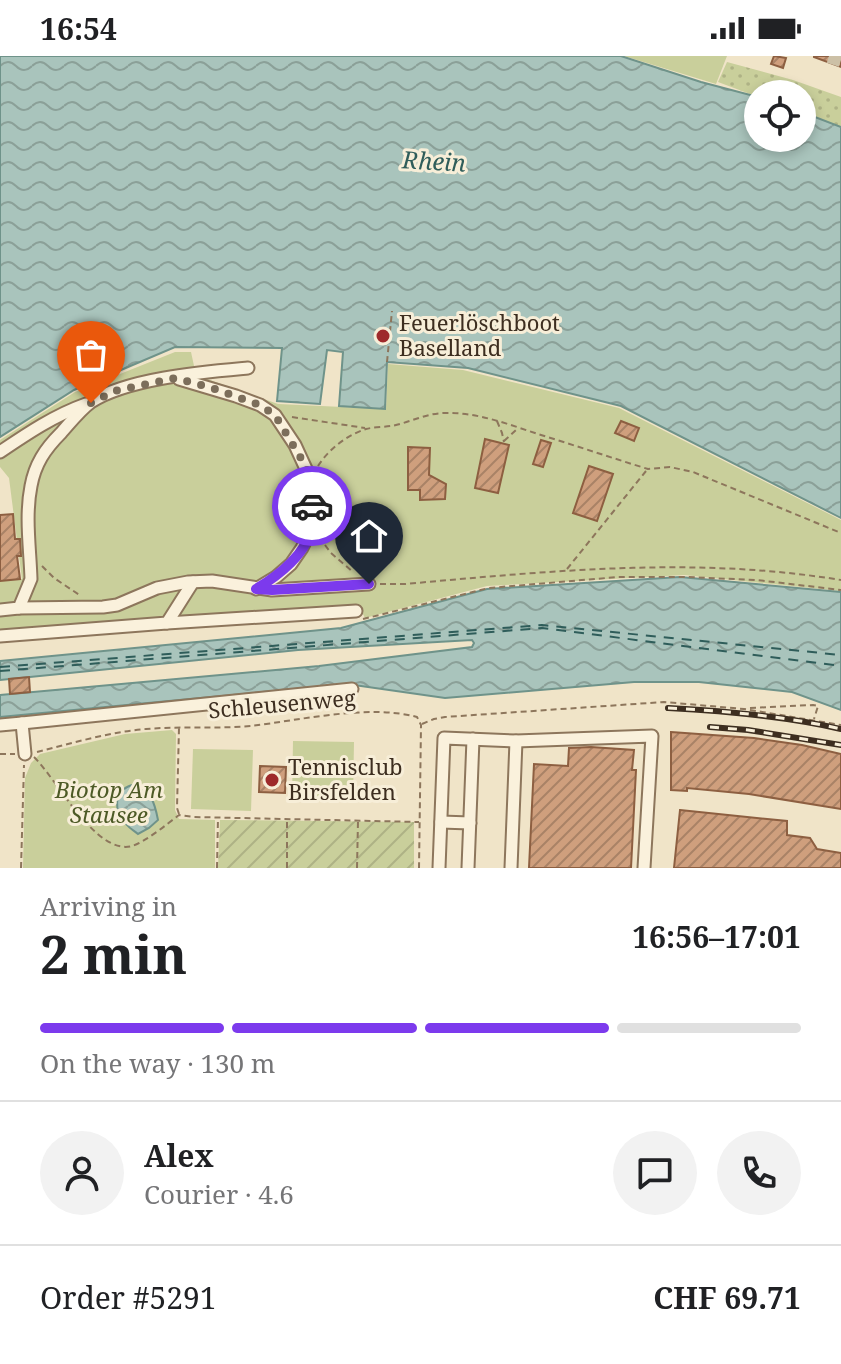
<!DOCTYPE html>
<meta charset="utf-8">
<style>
:root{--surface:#fff;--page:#f2f2f2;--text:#202124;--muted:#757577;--line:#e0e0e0;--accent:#7c3aed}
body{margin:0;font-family:"Noto Serif",serif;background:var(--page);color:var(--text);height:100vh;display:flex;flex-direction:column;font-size:30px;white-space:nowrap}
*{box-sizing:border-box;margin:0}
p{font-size:26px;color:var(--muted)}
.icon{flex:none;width:44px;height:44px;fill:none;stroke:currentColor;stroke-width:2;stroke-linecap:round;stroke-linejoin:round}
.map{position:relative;height:812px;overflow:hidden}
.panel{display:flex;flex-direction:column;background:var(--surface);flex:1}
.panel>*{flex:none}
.fabs{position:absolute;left:744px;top:24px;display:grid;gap:16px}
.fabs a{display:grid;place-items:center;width:72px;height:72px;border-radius:50%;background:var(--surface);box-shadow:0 4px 12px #0003;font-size:40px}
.pin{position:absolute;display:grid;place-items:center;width:68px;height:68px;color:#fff;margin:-82px -34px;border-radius:50% 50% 50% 0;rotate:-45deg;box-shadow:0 0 8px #0007}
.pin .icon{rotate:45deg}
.courier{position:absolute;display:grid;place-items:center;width:80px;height:80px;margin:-40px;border:6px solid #7c3aed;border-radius:50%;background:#fff;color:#222;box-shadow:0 2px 10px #0007}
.overview em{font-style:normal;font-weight:700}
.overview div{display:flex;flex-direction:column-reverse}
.overview{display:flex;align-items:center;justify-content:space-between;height:136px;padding:0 40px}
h1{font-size:52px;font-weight:700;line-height:60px}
.bar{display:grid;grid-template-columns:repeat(4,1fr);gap:12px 8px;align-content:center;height:96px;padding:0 40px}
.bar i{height:10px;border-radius:6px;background:var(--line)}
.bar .active{background:var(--accent)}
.bar p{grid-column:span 4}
.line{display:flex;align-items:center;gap:20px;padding:0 40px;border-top:2px solid var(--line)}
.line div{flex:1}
.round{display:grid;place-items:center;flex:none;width:84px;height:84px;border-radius:42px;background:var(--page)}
.status{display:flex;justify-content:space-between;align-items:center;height:56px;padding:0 40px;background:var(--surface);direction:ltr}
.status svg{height:22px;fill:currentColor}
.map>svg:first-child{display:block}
.grass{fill:url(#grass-dots)}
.park{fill:#c9cf9b}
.garden{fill:url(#garden-furrows)}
.water{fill:url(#water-waves);stroke:#6f938a;stroke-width:2}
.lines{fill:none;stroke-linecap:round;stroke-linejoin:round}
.ferry{stroke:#2f5d5a;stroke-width:2;stroke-dasharray:10 8;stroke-linecap:butt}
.building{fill:url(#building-hatch);stroke:#8d5f41;stroke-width:2}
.major-tunnel{stroke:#ccc0a6;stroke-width:14;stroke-dasharray:14 7;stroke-linecap:butt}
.minor-casing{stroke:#8d765c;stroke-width:15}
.path{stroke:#8d765c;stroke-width:2;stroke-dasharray:6 4;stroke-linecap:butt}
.minor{stroke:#faf1dc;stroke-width:11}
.rail-casing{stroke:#3d2e20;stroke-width:6}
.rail{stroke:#f7eed8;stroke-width:3;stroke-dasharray:9;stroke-linecap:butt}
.done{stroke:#7c6e5b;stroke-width:8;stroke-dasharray:0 14.4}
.route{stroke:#7c3aed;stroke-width:10}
.poi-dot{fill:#9e2a2b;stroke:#f7eed8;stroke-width:3}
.labels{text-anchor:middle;stroke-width:6;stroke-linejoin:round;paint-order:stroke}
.poi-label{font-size:22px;fill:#3d2e20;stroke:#f7eed8;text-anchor:start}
.street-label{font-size:22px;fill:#3d2e20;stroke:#f7eed8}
.park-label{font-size:22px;font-style:italic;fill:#4d5a26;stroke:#f7eed8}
.water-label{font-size:24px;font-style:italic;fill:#2f5d5a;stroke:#f7eed8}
</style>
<div class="status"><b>16:54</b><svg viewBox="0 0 49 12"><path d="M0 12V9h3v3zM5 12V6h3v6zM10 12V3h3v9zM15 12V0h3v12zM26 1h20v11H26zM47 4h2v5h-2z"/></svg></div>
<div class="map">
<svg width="841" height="812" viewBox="0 0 841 812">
<defs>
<pattern id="grass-dots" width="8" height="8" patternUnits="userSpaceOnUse" patternTransform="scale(2)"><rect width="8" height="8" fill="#c9cf9b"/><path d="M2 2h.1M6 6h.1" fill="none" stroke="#aeb285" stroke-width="1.8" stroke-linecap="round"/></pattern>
<pattern id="garden-furrows" width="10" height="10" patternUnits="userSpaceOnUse" patternTransform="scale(2)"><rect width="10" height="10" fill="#c9cf9b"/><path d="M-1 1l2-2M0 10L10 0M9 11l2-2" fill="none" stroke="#aeb285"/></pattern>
<pattern id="water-waves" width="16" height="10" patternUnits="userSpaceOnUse" patternTransform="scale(2)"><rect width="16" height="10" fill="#a9c4bc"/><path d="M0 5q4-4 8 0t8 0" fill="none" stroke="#8ba098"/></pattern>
<pattern id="building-hatch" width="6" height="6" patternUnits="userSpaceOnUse" patternTransform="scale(2)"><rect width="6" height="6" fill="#cf9f7d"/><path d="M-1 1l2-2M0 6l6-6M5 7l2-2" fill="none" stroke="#a98266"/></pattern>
</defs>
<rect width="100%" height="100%" fill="#f0e4c8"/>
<polygon class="grass" points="727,6 793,24 841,41 841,71 802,56 802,38 758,38 758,41 718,26"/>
<g class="park">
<polygon points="624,0 727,0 716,28"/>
<polygon points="175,296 191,296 196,319 278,348 386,353 388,308 463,314 619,352 841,464 841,535 684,519 487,530 365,562 359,550 0,577 0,525 22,523 9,422 0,411 0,384 75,336"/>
<polygon points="172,674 176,678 175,754 179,763 215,764 215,812 23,812 25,722 31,707 40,698 125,678"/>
<polygon points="293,685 354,686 353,746 292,745"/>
<polygon points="193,693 253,694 251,755 191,753"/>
</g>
<polygon class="garden" points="220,764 414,766 414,812 218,812"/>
<g class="water">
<polygon points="0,0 621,0 701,26 758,41 758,82 802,82 802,56 841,71 841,462 621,350 468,312 387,306 385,353 339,350 343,296 327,294 320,348 277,345 282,292 175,291 74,334 0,381"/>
<polygon points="680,521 841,536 841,654 792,636 699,626 634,626 445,642 347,628 0,661 0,639 319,610 472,591 474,587 472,584 298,594 0,624 0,605 341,572 487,533"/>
<path d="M132,729C150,730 155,748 158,764L149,772L138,778C135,775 130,773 127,769C113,756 113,735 132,729Z"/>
</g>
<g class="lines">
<g class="ferry">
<polyline points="0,611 542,569 841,599"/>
<polyline points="0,615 542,572 841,610"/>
</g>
</g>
<g class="building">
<polygon points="774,0 786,2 783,12 771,8"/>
<polygon points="814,0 841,0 841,11 814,1"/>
<polygon points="621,365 639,372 634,385 615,377"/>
<polygon points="485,383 509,389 498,437 475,432"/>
<polygon points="541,384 551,387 543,411 533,408"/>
<polygon points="408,391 430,392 429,419 446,428 445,443 420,444 420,434 408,434"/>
<polygon points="589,410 613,418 597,465 573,457"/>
<polygon points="13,458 15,483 20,483 21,500 17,500 20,523 0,525 0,459"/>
<polygon points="29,621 30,636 10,638 9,623"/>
<polygon points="671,676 754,682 802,689 841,698 841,753 749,738 687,732 687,735 671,734"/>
<polygon points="591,691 634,694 632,714 636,714 631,812 529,812 534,708 568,710 569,692"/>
<polygon points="260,710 286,711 285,737 259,736"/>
<polygon points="680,754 787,765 787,779 810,782 817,793 841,797 841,812 674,812"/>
</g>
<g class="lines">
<polyline class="major-tunnel" points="829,0 841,4"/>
<defs>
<g id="minor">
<polyline points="179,323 236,340 260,349 275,359 295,389 312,426 312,472 302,492 291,508 276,521 256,533"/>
<path d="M0,396C28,377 55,359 86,348"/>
<polyline points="19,552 103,551 117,549 157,532 188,526 212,525 272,534 369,528"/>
<path d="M0,554L19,552L31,523C30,492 25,460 31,430C35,408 45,393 61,377C70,367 80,354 91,346C128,322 204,316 248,312"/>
<polyline points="167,567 356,555"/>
<polyline points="0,580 167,567 193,526"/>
<polyline points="0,669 22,667"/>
<polyline points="25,698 22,667 352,633"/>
<polyline points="441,766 470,767"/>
<polyline points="439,812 444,682 516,685 652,680 644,812"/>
<polyline points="468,812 473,683"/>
<polyline points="511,812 516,685"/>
</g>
</defs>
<use href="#minor" class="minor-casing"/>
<g class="path">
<polyline points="387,306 392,255"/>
<polyline points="292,361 365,372"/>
<polyline points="497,365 502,377 504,386"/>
<polyline points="504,385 517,373"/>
<path d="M318,410C329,393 347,379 366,373C374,371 383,371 391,370C409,367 426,357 445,357C478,356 510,369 541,379C577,390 612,402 648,413L670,411L693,416L841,477"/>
<polyline points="319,481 331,497 353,516"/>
<polyline points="42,510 54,522 81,540"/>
<polyline points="567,513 646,415"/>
<path d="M380,528H405C551,515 694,500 841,524"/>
<polyline points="363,563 489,532 618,521 686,521 757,524 841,534"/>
<polyline points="750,652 813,649 818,650 814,663"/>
<polyline points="422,668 434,663 445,661 664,646 744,653 841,669"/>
<path d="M37,696C73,687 109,676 146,673C181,670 216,673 251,670C301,664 369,648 417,661L421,669L419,812"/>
<polyline points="0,698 15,698"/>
<path d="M34,701C56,722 96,800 132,790C147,785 167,768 179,759L194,761L419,766"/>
<polyline points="179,758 177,752 179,672"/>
<polyline points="21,812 24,709"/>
<polyline points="217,812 218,761"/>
<polyline points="287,812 287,762"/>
<polyline points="357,812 358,765"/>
</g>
<use href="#minor" class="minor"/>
<defs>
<g id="rail">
<path d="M668,652C726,655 784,660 841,673"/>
<polyline points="710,671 748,674 841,689"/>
</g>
</defs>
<use href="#rail" class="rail-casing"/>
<use href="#rail" class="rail"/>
</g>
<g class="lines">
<polyline class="done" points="91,347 115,335 175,322 209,331 260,349 275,359 305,409 312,426 312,450"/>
<path class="route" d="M312,450C312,457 314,464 312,470C308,497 278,520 256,533L272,534L369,528"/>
</g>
<g class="poi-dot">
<circle cx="383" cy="280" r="8"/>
<circle cx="272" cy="724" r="8"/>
</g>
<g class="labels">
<g class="poi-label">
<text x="399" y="275">Feuerlöschboot<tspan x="399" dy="25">Baselland</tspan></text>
<text x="288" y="719">Tennisclub<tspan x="288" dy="25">Birsfelden</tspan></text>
</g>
<g class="street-label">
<text transform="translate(282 648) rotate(-5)" y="8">Schleusenweg</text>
</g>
<g class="park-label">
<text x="109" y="742">Biotop Am<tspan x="109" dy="25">Stausee</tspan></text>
</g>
<g class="water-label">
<text transform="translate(434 106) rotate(3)" y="8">Rhein</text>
</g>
</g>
</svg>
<div class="fabs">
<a><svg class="icon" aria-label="locate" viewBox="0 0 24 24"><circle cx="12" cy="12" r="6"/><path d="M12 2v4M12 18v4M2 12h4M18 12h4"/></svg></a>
</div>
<div class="pin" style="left:91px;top:347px;background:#ea580c"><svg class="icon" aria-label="bag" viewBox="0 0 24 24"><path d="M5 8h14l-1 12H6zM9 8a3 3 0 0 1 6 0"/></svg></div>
<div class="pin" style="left:369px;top:528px;background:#1f2937"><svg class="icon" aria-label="home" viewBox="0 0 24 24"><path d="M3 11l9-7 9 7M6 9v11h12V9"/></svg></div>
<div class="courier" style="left:312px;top:450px"><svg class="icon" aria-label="car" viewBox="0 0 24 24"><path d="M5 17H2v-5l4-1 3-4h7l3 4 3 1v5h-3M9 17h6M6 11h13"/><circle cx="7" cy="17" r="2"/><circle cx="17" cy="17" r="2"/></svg></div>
</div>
<section class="panel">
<div class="overview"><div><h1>2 min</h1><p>Arriving in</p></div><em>16:56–17:01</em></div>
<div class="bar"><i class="active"></i><i class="active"></i><i class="active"></i><i></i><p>On the way · 130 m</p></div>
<div class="line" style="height:144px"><a class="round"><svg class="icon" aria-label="person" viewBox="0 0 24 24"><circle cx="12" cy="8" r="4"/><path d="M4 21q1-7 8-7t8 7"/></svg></a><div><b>Alex</b><p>Courier · 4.6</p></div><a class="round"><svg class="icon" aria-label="chat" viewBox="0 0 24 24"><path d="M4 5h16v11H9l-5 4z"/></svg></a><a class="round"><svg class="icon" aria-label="phone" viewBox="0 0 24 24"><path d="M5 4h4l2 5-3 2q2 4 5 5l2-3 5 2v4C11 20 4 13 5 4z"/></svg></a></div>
<div class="line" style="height:104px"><div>Order #5291</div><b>CHF 69.71</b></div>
</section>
